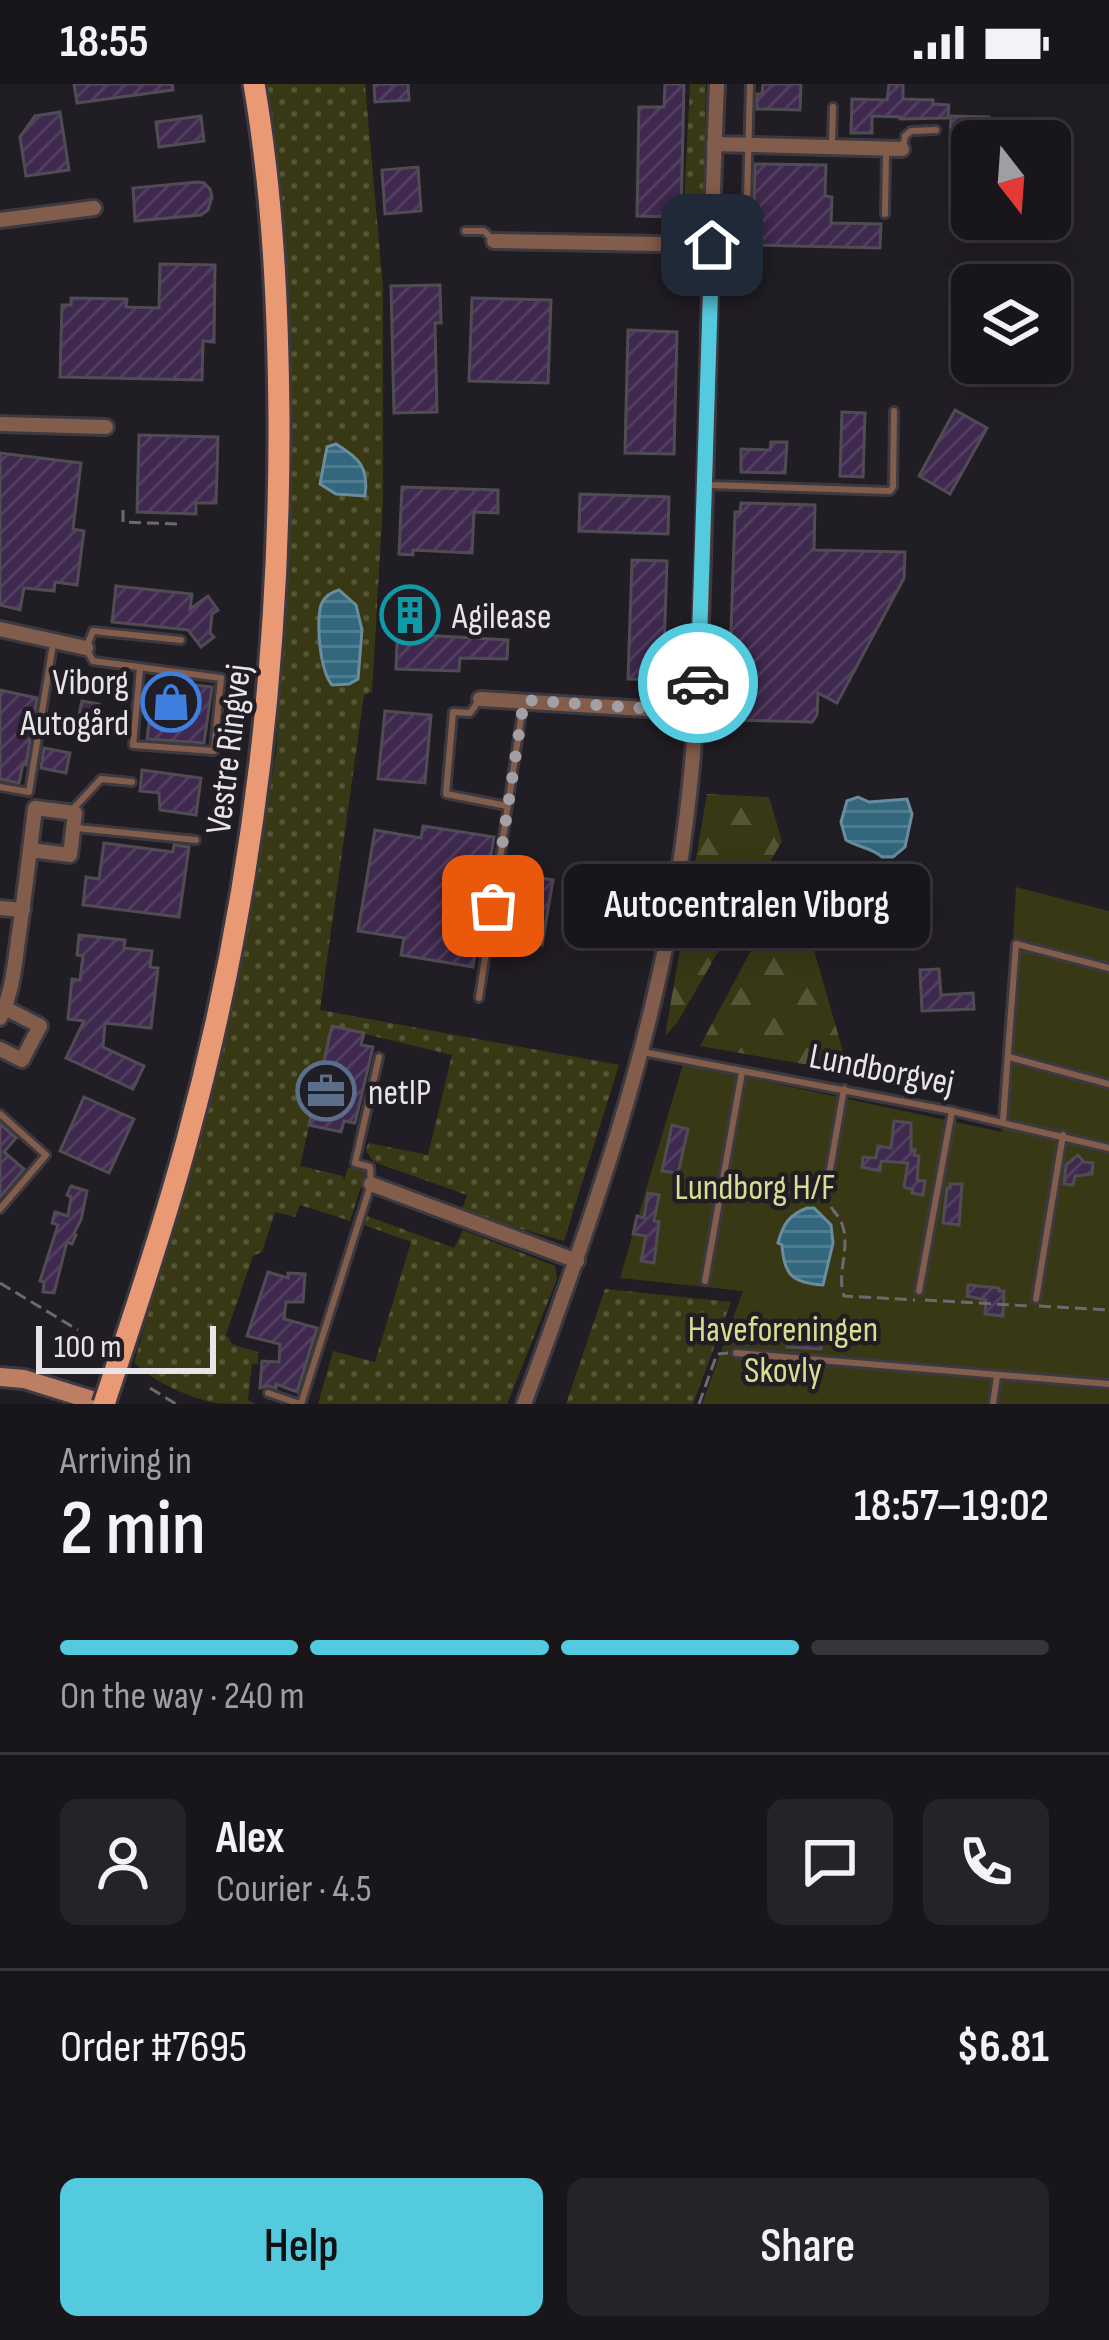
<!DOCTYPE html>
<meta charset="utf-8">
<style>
:root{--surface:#19161b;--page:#262328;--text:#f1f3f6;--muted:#9f9fa3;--line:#37353a;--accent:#54cade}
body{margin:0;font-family:"Sofia Sans Condensed",sans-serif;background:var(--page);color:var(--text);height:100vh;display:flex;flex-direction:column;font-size:45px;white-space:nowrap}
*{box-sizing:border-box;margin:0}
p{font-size:39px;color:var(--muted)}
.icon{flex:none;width:66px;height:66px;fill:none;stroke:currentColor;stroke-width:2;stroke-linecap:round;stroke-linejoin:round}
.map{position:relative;height:1320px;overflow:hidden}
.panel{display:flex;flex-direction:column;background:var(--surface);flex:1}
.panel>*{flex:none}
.needle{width:78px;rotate:163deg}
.tools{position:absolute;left:951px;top:36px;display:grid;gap:24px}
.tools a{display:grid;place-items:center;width:120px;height:120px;border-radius:18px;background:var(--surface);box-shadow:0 6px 30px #0003,0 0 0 3px var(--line);font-size:60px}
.scale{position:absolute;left:36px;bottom:30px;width:180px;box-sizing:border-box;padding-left:12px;border:6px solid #e8e5ea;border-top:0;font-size:33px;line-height:42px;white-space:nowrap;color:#e8e5ea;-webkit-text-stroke:9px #211d24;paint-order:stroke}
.pin{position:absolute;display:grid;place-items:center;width:102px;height:102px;color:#fff;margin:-51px;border-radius:24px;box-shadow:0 6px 18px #0006}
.courier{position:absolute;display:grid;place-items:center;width:120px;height:120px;margin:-60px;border:9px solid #54cade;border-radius:50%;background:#fff;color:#222;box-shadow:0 3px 15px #0007}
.bubble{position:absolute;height:84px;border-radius:18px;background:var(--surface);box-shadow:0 6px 30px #0003,0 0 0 3px var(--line);font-size:39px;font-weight:600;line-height:84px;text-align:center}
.head em{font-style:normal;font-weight:600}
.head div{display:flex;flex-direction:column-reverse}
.head{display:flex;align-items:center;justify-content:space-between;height:204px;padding:0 60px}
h1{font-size:78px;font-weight:600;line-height:90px}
.bar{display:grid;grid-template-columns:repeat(4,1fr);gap:18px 12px;align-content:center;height:144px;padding:0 60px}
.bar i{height:15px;border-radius:9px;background:var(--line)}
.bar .current{background:var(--accent)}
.bar p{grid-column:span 4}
.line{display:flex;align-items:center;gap:30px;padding:0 60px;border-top:3px solid var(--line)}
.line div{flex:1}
.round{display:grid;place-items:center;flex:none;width:126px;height:126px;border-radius:18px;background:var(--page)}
.cta{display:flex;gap:24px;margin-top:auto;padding:24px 60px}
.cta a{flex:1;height:138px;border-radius:18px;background:var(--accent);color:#111;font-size:48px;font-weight:600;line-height:138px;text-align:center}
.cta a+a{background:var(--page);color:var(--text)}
.status{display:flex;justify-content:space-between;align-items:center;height:84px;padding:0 60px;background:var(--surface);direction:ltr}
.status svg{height:33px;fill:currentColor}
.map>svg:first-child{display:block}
.grass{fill:url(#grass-dots)}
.forest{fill:url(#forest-firs)}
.garden{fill:#383914}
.water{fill:url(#water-rules);stroke:#698d9e;stroke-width:3}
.building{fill:url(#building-hatch);stroke:#504c54;stroke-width:3}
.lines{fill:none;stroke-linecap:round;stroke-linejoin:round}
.lane-casing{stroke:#3d3940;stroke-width:12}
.street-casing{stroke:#3d3940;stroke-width:20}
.secondary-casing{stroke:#3d3940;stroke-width:24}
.primary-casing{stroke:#3d3940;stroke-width:27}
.path{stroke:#6c696f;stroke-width:3;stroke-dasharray:12 6;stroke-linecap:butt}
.lane{stroke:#835d4b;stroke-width:6}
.street{stroke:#835d4b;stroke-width:14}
.secondary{stroke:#bc7f63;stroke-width:18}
.primary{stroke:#e99a74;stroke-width:21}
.primary-bridge-casing{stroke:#3d3940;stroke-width:27;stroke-linecap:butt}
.primary-bridge{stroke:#e99a74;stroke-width:21}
.done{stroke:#a29fa5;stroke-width:12;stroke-dasharray:0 21.6}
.route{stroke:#54cade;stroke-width:15}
.labels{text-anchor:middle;stroke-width:9;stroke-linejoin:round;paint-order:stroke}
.poi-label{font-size:36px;fill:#e8e5ea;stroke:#211d24;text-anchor:start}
.street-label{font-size:36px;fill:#e8e5ea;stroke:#211d24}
.park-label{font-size:36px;fill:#d9dd91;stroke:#211d24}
</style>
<div class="status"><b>18:55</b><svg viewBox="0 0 49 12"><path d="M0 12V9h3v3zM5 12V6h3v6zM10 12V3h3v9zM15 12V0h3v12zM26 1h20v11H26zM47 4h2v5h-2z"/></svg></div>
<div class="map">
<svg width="1109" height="1320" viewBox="0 0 1109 1320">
<defs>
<pattern id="grass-dots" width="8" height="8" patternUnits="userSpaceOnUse" patternTransform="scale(3)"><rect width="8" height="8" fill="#383914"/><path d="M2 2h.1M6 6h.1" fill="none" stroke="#555636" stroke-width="1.8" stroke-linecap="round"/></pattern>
<pattern id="forest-firs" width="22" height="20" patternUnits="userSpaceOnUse" patternTransform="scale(3)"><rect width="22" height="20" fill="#383914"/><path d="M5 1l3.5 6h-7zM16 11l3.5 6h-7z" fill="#555636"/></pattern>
<pattern id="water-rules" width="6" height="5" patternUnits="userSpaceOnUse" patternTransform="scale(3)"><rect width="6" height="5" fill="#32677e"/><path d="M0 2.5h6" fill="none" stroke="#507d90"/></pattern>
<pattern id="building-hatch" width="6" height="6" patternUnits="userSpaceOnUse" patternTransform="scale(3)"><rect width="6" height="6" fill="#3f294e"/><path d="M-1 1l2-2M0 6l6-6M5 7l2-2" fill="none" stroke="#523e5f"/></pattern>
</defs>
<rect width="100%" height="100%" fill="#211d24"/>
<g class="grass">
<path d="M264,0H365L383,204V419L372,608L364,611L320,926L619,981L564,1157L461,1128L467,1111L374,1078L366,1067L368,1059L428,1071L452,971L332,942L300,1082L343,1092L344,1097L348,1083L366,1087L350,1137L300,1121L295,1133L275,1128L262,1168L253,1172L226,1250L232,1260L258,1268V1280H252L248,1316L256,1320C243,1320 228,1320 215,1319C188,1313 154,1298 134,1279L187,1094L235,911L276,669L292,361L287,208L278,81Z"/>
<polygon points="690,0 706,0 703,140 683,138"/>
<polygon points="367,1132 454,1164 463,1146 555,1182 557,1195 507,1320 318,1320 333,1267 375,1278 411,1158 364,1141"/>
<polygon points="605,1205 731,1218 693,1320 566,1320"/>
</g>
<g class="forest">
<polygon points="707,710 769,713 782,757 677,939 665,952"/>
<polygon points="792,790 849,988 700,962"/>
</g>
<polygon class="garden" points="1016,803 1109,827 1109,1320 702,1320 743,1207 620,1194 683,980 1002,1048"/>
<g class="water">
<path d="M336,360C359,374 369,383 365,412L336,410L320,400L327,363Z"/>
<path d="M339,506L356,521L362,546L358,595L349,600L332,601C320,586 317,545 320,525C322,514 329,509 339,506Z"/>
<path d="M858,713L869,718L907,715L912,730L905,763L893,773H882C871,763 859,764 846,756L841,738L847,717Z"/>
<path d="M807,1124H814L831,1141L833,1159L823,1201C792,1199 784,1191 782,1161L778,1159C783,1140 789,1131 807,1124Z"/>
</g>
<g class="building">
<polygon points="74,0 172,0 173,6 77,19"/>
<polygon points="374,0 408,0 409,16 375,18"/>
<polygon points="665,0 684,0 681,133 637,132 639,23 664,23"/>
<polygon points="763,0 801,0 800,26 757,25 757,10 762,10"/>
<polygon points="889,0 903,0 903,15 933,16 933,20 949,21 948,34 900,35 900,33 872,32 872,49 851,49 852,15 887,16"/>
<polygon points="60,28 69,86 26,92 20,53 35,32"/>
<polygon points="201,32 204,57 159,63 156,38"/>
<polygon points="951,32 989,33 988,57 950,57"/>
<polygon points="755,80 826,81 825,112 832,113 831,139 881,140 880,164 753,161"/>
<polygon points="418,83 421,127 385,130 382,86"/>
<polygon points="198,98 204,99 210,105 212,113 208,126 201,131 135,137 133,104"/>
<polygon points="160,180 215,181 214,258 203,257 202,296 60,293 62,221 71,221 71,214 127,215 126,223 159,224"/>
<polygon points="440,201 441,239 435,239 437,328 394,329 391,202"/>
<polygon points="472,214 551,216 548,299 469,297"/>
<polygon points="628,246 677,248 674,370 625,369"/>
<polygon points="955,326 987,344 950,410 919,392"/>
<polygon points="842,328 865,329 863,393 840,392"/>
<polygon points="139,351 218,353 216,419 196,419 196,430 137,428"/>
<polygon points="771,358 787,358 785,389 741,388 741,365 770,366"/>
<polygon points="0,369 81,379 73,445 84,447 77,501 55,498 54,507 24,504 20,526 0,521"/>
<polygon points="402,403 498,406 498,429 474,428 472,469 413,466 413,471 399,470"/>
<polygon points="580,410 669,413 668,450 579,447"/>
<polygon points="741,419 815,421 814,466 905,468 904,494 837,619 818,609 817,631 812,638 728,636 735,428 740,428"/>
<polygon points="632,476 667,477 663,596 628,595"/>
<polygon points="116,502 192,510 190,525 208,512 218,526 212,530 210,549 214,553 201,563 188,546 112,538"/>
<polygon points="399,511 423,512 422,551 508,556 507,575 460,574 459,587 396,585"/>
<polygon points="154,596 212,603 204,659 147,655"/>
<polygon points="0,606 37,614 26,681 23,680 19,699 0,695"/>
<polygon points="82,617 99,620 96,634 104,635 101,647 76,645"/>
<polygon points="385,627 431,631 425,699 378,695"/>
<polygon points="44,664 70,669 66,689 41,684"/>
<polygon points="142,686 201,694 196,731 160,726 159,709 140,707"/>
<polygon points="423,742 494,753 473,883 401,871 404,854 358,847 375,746 421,754"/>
<polygon points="104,759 173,768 174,761 189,763 179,833 83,821 86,793 99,795"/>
<polygon points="515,789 553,796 542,861 527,858 525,867 503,863"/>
<polygon points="79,851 125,856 124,864 152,867 150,883 158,884 151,944 105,939 103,963 144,982 133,1005 66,974 84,937 68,935 72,895 80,896 83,872 77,871"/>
<polygon points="939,885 941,911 973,909 974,925 922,927 920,886"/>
<polygon points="332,942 364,949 361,961 373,963 355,1039 344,1037 341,1048 309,1041"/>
<polygon points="84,1013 134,1035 109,1089 60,1067"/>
<polygon points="894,1037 911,1039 911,1066 915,1066 914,1071 919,1072 917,1096 925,1097 923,1111 912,1109 913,1106 904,1103 908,1079 881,1077 880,1087 862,1083 863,1073 876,1074 878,1062 891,1064"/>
<polygon points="0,1040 16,1054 4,1068 24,1085 0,1113"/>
<polygon points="672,1041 688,1045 678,1089 662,1087"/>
<polygon points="1078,1071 1084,1078 1093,1079 1092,1090 1075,1092 1073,1101 1064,1100 1066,1081"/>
<polygon points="950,1100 962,1100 959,1141 943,1139 947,1104 950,1104"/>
<polygon points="71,1102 87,1107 81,1136 74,1149 76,1151 72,1160 67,1158 54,1209 43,1208 44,1198 40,1197 58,1141 52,1139 55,1128 68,1132 71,1113 67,1111"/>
<polygon points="648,1109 659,1111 654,1137 659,1138 654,1179 641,1177 646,1152 633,1150 637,1132 644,1134"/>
<polygon points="268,1188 288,1194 288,1189 305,1190 303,1218 286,1218 284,1235 317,1244 297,1308 276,1300 276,1304 268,1302 260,1304 262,1277 279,1278 280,1260 247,1252"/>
<polygon points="968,1201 999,1204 999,1207 1004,1207 1003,1232 985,1230 986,1216 967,1212"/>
<polygon points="770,1241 779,1242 778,1248 822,1253 821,1265 787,1263 788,1259 767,1255"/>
</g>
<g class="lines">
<defs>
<g id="lane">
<polyline points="832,60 833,23"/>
<polyline points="903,63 905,52 911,47 936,46"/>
<polyline points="885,130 886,69"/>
<polyline points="465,147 484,147 493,156"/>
<polyline points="746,156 750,0"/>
<polyline points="709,401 890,407 893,403 894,327"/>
<polyline points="140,585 133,661 214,667 221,594 93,577 86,564 93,547 181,556"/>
<polyline points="478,618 470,629 453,628 446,710 507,722"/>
<polyline points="0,703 29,708 53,560"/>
<polyline points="72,726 101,695 132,698"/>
<polyline points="77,744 196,756"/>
<polyline points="479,914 523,621"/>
<polyline points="643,968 952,1027 1109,1064"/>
<polyline points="1009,973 1109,1000"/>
<polyline points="0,1030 46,1071 0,1125"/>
<polyline points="1003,1037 1016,860 1109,884"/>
<polyline points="825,1114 844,1005"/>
<polyline points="705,1197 742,988"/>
<polyline points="919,1207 952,1027"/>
<polyline points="1036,1215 1063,1051"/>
<polyline points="736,1269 1109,1300"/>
<polyline points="268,1309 300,1320"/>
<polyline points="301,1320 371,1100 370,1083 355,1079 379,973"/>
<polyline points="993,1320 997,1292"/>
</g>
<g id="street">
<polyline points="714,60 902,65"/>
<polyline points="0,136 94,124"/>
<polyline points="494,157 712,161"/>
<polyline points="0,340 106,343"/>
<polyline points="0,545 86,564"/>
<polyline points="480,615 696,628"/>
<polyline points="0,824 23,826"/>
<path d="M0,934C13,907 15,878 19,849C25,808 30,766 35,724L75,729L70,771L30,766"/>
<polyline points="0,965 22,976 40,942 5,924"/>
<polyline points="371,1100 577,1177"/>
<path d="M524,1320C594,1131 660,945 685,744C700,630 702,514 705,400C709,266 711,133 717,0"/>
</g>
<polyline id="secondary" points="0,1293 24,1295 105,1320"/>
<path id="primary" d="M111,1299C138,1219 165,1138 187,1056C251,822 280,578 279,335C278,223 273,111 254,0"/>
</defs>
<use href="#lane" class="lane-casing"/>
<use href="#street" class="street-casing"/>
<use href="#secondary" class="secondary-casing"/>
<use href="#primary" class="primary-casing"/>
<g class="path">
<polyline points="123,426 123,438 177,440"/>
<path d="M831,1123C835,1129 840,1134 842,1140C851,1164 836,1189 844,1212L915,1216"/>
<polyline points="0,1199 78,1246"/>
<polyline points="925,1216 1029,1222"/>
<polyline points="1039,1222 1109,1226"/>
<polyline points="150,1304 176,1320"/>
<polyline points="699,1320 717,1270 728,1269"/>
</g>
<use href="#lane" class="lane"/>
<use href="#street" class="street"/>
<use href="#secondary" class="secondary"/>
<use href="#primary" class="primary"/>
<defs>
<polyline id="primary-bridge" points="104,1320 111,1299"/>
</defs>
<use href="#primary-bridge" class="primary-bridge-casing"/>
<use href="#primary-bridge" class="primary-bridge"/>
</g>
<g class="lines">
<polyline class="done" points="493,822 524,616 696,628 698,599"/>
<polyline class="route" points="698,599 712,161"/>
</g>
<defs>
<symbol id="building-ring" viewBox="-11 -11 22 22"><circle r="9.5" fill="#211d24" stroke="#0f9aa8" stroke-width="1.5"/><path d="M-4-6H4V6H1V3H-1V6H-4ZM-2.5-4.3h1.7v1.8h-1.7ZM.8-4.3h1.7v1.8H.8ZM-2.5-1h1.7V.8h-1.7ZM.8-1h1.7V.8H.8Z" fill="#0f9aa8"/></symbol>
<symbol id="shop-ring" viewBox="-11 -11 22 22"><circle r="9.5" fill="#211d24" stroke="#3f7fe0" stroke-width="1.5"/><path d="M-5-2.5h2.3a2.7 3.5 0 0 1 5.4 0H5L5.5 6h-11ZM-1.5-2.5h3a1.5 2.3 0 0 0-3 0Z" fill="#3f7fe0"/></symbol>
<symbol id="office-ring" viewBox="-11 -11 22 22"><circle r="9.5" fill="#211d24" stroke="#5c6f8a" stroke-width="1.5"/><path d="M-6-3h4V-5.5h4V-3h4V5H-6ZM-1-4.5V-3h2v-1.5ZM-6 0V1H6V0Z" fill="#5c6f8a"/></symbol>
</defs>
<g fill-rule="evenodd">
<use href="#building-ring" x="377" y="498" width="66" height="66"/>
<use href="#shop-ring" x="138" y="585" width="66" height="66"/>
<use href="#office-ring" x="293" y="974" width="66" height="66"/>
</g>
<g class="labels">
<g class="poi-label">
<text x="452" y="544">Agilease</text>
<text x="129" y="610" text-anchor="end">Viborg<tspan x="129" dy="41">Autogård</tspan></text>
<text x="368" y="1020">netIP</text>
</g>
<g class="street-label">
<text transform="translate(227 665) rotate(-83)" y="13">Vestre Ringvej</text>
<text transform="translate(882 984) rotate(11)" y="13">Lundborgvej</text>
</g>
<g class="park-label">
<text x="755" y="1115">Lundborg H/F</text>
<text x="783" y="1257">Haveforeningen<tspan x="783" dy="41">Skovly</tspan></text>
</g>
</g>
</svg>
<div class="tools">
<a><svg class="needle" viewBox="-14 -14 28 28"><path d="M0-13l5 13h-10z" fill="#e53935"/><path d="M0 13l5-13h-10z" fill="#9f9fa3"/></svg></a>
<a><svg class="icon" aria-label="layers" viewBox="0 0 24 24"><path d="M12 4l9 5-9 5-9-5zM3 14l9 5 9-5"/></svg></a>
</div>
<div class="scale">100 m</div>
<div class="pin" style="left:493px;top:822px;background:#ea580c"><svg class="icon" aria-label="bag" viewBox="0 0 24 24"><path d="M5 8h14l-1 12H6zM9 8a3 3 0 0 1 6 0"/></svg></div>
<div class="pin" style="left:712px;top:161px;background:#1f2937"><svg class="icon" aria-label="home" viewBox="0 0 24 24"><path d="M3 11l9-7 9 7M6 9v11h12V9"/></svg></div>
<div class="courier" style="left:698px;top:599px"><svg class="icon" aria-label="car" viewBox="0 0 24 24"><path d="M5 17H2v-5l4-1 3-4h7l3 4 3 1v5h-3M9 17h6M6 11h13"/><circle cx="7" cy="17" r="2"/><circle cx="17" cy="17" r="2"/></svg></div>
<div class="bubble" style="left:564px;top:780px;width:366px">Autocentralen Viborg</div>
</div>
<section class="panel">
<div class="head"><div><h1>2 min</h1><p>Arriving in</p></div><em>18:57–19:02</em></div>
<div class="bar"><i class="current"></i><i class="current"></i><i class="current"></i><i></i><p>On the way · 240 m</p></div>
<div class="line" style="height:216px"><a class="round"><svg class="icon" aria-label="person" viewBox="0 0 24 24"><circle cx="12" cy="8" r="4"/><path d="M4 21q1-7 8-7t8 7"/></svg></a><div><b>Alex</b><p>Courier · 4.5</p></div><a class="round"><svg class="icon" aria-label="chat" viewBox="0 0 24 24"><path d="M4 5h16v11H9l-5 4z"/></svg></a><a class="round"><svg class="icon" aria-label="phone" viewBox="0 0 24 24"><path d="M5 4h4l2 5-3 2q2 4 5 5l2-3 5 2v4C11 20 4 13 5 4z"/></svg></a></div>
<div class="line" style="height:156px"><div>Order #7695</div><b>$6.81</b></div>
<div class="cta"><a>Help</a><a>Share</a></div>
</section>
